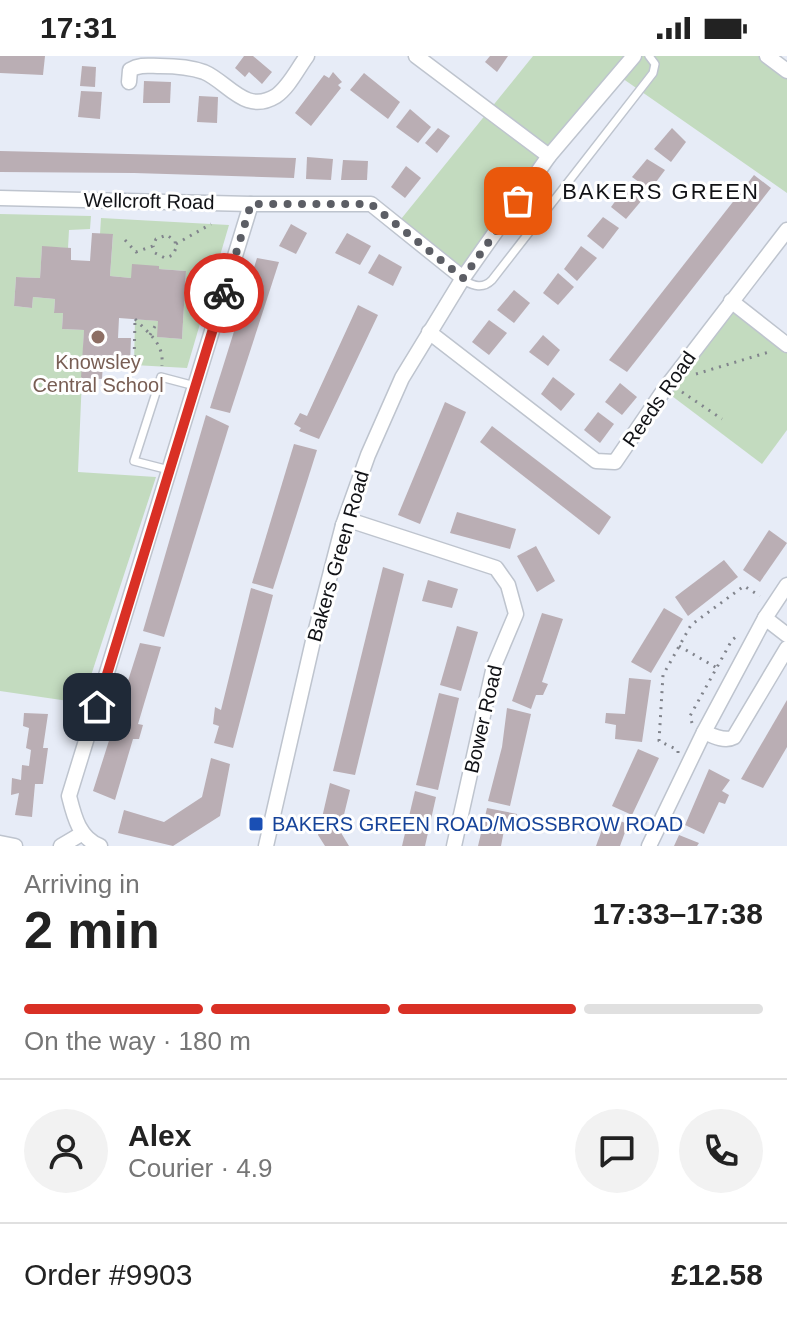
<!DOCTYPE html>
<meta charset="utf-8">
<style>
:root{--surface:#fff;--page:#f2f2f2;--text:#222;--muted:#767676;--line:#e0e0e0;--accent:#d93025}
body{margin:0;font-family:Arial,sans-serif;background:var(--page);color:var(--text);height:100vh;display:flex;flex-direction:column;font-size:30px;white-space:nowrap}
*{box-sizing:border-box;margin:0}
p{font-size:26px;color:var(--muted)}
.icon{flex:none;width:44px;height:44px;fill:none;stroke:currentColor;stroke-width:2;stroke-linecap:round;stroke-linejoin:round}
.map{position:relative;height:790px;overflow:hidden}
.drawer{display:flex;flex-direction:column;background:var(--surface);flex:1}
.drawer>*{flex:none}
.pin{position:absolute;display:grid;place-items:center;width:68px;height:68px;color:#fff;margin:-34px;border-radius:16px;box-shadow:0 4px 12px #0006}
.courier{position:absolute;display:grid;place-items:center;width:80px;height:80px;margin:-40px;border:6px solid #d93025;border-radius:50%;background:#fff;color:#222;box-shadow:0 2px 10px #0007}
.headline em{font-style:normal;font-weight:700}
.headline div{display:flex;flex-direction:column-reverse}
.headline{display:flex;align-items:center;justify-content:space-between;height:136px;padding:0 24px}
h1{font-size:52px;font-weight:700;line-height:60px}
.bar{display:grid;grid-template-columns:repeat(4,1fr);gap:12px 8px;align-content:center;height:96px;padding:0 24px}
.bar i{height:10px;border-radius:6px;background:var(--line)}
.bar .on{background:var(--accent)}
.bar p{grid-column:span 4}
.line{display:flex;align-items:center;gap:20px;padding:0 24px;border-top:2px solid var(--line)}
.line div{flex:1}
.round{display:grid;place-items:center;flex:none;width:84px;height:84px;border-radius:42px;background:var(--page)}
.status{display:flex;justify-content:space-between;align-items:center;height:56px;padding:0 40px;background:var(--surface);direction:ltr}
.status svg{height:22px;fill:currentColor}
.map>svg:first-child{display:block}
.green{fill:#c3dbbf}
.building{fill:#baaeb4}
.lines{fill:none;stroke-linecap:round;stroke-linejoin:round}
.lane-casing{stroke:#bec4ce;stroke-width:10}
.street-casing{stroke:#bec4ce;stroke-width:17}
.path{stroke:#81848c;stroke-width:3;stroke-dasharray:2 6;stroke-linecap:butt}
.lane{stroke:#fff;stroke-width:7}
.street{stroke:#fff;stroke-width:14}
.done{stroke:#5c5e65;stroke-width:8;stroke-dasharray:0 14.4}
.route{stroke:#d93025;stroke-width:10}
.education-dot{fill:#8d6e63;stroke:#fff;stroke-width:3}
.transit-dot{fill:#1a4fb4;stroke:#fff;stroke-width:3}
.labels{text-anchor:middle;stroke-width:6;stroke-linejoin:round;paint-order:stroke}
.street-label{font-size:20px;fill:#111216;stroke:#fff}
.education-label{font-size:20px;fill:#785e54;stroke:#fff}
.transit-label{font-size:20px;fill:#164399;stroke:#fff;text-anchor:start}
.neighbourhood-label{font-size:22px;letter-spacing:2px;fill:#111216;stroke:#fff}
</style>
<div class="status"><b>17:31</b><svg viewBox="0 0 49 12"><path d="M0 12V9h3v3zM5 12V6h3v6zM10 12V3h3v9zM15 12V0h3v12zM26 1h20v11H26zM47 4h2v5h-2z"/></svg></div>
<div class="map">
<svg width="787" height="790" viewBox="0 0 787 790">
<rect width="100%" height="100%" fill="#e7ecf7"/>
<g class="green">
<polygon points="533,0 767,0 787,15 787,137 619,20 463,222 397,168"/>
<polygon points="0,158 91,160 90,173 69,174 68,192 42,191 40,222 16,221 14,250 32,252 33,241 55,243 54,256 63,257 62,273 84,274 78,416 156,421 82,647 0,635"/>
<polygon points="101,162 229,169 187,312 134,309 135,263 158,265 158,281 182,283 186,215 159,213 159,210 131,222 110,220 113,179 100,178"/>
<polygon points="731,245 787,289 787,374 762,408 664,334"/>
</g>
<g class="building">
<polygon points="0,0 45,0 43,19 0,17"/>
<polygon points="244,0 253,0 272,16 262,28 249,16 245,21 235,12"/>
<polygon points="490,0 508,0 497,16 485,6"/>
<polygon points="82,10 96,11 95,31 80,30"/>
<polygon points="333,16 342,26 338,29 341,32 311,70 295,57 324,19 329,22"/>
<polygon points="364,17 400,46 388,63 350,34"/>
<polygon points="144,25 171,26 170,47 143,47"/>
<polygon points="81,35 102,36 100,63 78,61"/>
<polygon points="199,40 218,41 217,67 197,66"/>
<polygon points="410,53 431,71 418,87 396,71"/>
<polygon points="438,72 450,80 437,97 425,87"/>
<polygon points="672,72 686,86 671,106 654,93"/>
<polygon points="0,95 296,102 294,122 134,117 0,116"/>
<polygon points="307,101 333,103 331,124 306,123"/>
<polygon points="647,103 665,114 650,134 632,121"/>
<polygon points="343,104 368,105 367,124 341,124"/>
<polygon points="406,110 421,122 405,142 391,131"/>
<polygon points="754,119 771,132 627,316 609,304"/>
<polygon points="625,132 642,144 626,163 611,151"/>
<polygon points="603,161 619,172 603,193 587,180"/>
<polygon points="291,168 307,177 296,198 279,190"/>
<polygon points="92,177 113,178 110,220 131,222 132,208 159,210 159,213 186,215 182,283 157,281 158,265 119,262 118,282 131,282 130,308 103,307 102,323 81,322 84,274 62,273 63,257 54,257 55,243 33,241 32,252 14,250 16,221 40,222 42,190 71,192 71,204 90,205"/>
<polygon points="347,177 371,190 360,209 335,197"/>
<polygon points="581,190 597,202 577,225 564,213"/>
<polygon points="379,198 402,211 393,230 368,217"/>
<polygon points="257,202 279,206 230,357 210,352"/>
<polygon points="558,217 574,231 558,249 543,237"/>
<polygon points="514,234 530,247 514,267 497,254"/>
<polygon points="358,249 378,259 319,383 299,375 301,372 294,368 300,357 307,360"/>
<polygon points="489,264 507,277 489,299 472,286"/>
<polygon points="543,279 560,294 548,310 529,296"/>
<polygon points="553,321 575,338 561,355 541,338"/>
<polygon points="620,327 637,341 622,359 605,346"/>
<polygon points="445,346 466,356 420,468 398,459"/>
<polygon points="598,356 614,368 600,387 584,374"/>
<polygon points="206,359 229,370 164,581 143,575"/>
<polygon points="492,370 611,461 599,479 480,386"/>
<polygon points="294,388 317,394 273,533 252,527"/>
<polygon points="457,456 516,473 510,493 450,477"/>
<polygon points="769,474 787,487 760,526 743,514"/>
<polygon points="536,490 555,525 537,536 517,500"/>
<polygon points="724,504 738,521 688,560 675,541"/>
<polygon points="383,511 404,518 355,719 333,715"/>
<polygon points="428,524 458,533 452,552 422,545"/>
<polygon points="251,532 273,539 233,692 214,687 219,670 213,668 215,651 221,654"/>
<polygon points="664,552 683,563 651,617 631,606"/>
<polygon points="542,557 563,563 542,626 548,628 543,639 536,639 531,653 512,645"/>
<polygon points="457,570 478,576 461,635 440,629"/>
<polygon points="140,587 161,591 138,668 143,669 139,683 133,683 115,744 93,735"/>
<polygon points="629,622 651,624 642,686 615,683 616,669 605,667 606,657 625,658"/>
<polygon points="439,637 459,642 438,734 416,729"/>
<polygon points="787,644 787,691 763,732 741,723"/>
<polygon points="507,652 531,658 510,750 488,745 502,691"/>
<polygon points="24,657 48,658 43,692 48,692 43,728 35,728 32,761 15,759 19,737 11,739 12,722 21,724 22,709 29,710 31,694 26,692 29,672 23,670"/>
<polygon points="638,693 659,702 632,759 612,750"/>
<polygon points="211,702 230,708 220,760 173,790 118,777 124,754 164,766 202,741"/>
<polygon points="709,713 730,724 722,735 729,739 725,748 719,746 704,778 685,769"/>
<polygon points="330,727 350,734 340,775 349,790 325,790 318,779"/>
<polygon points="415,735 436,741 425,790 402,790"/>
<polygon points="487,752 517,758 515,765 506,764 501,790 478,790"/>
<polygon points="607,760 628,768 620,790 596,790"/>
<polygon points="679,779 699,787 697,790 674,790"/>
</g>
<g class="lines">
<defs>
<g id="lane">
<path d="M462,224C473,229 482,234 492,224L653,17L655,8L649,0"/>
<polyline points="169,414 134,405 161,321 195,330"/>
</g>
<g id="street">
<polyline points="416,0 549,100"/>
<polyline points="767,0 787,15"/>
<path d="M129,26L130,14C140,8 149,10 160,10C175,10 190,11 204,16C228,26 245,59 276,40C289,31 298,12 307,0"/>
<polyline points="0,142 251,148 371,148 463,222"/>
<polyline points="731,245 787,289"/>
<polyline points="429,276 596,405 615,406 664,334 787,174"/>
<polyline points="343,469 352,465 496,512 508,529 516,558 494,610 454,790"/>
<polyline points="765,562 787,579"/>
<path d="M704,676C713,680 725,686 734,681L787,592"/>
<polyline points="0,787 15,790"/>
<polyline points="61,790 83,777"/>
<path d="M100,790C79,782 74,760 69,740L251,148"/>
<polyline points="266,790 313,585 343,469 368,399 402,322 463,222 549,100 634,0"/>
<polyline points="649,790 704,676 765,562 787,529"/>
</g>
</defs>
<use href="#lane" class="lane-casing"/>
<use href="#street" class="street-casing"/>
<g class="path">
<polyline points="125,184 136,196 153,190 156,183 167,179 175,185 176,192 173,199 165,202 155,197 153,190"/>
<polyline points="176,188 211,168"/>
<path d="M135,263C150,279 164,287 162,310"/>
<polyline points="150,279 158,265"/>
<polyline points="134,309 135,263"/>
<polyline points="696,318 769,296"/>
<polyline points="682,336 722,363"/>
<polyline points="679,590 717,612"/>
<polyline points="692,667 690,660 732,584 737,580"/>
<polyline points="678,697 678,694 659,685 663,619 691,569 744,530 760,540"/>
</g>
<use href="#lane" class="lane"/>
<use href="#street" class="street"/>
</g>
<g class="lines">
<polyline class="done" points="224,237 251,148 371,148 463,222 518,145"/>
<polyline class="route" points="97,651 224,237"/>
</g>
<circle class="education-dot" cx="98" cy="281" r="8"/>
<rect class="transit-dot" x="248" y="760" width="16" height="16" rx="4"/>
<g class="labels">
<g class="street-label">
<text transform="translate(149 145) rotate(1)" y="7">Wellcroft Road</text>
<text transform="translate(659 343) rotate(-55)" y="7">Reeds Road</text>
<text transform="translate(338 500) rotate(-74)" y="7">Bakers Green Road</text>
<text transform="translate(483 663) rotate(-77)" y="7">Bower Road</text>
</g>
<g class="education-label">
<text x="98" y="313">Knowsley<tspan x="98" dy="23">Central School</tspan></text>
</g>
<g class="transit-label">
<text x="272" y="775">BAKERS GREEN ROAD/MOSSBROW ROAD</text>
</g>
<g class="neighbourhood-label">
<text x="661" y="143">BAKERS GREEN</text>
</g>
</g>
</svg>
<div class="pin" style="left:518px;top:145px;background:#ea580c"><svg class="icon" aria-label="bag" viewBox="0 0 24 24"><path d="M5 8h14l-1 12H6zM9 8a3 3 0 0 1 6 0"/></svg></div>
<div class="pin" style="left:97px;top:651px;background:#1f2937"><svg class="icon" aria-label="home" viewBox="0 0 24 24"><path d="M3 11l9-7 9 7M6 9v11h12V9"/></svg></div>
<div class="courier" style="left:224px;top:237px"><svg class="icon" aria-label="bike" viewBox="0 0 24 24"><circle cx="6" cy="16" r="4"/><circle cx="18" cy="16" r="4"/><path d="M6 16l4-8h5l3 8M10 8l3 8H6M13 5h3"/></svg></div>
</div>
<section class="drawer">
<div class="headline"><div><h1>2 min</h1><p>Arriving in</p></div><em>17:33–17:38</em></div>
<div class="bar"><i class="on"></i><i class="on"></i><i class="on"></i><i></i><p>On the way · 180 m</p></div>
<div class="line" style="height:144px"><a class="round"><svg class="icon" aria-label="person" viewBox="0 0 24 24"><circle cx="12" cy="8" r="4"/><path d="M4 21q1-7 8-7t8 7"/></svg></a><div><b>Alex</b><p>Courier · 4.9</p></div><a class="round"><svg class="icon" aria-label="chat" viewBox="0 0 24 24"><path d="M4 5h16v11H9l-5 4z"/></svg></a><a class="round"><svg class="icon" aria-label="phone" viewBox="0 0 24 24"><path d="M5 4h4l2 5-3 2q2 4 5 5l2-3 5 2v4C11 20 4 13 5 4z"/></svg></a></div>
<div class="line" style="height:104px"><div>Order #9903</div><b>£12.58</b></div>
</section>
